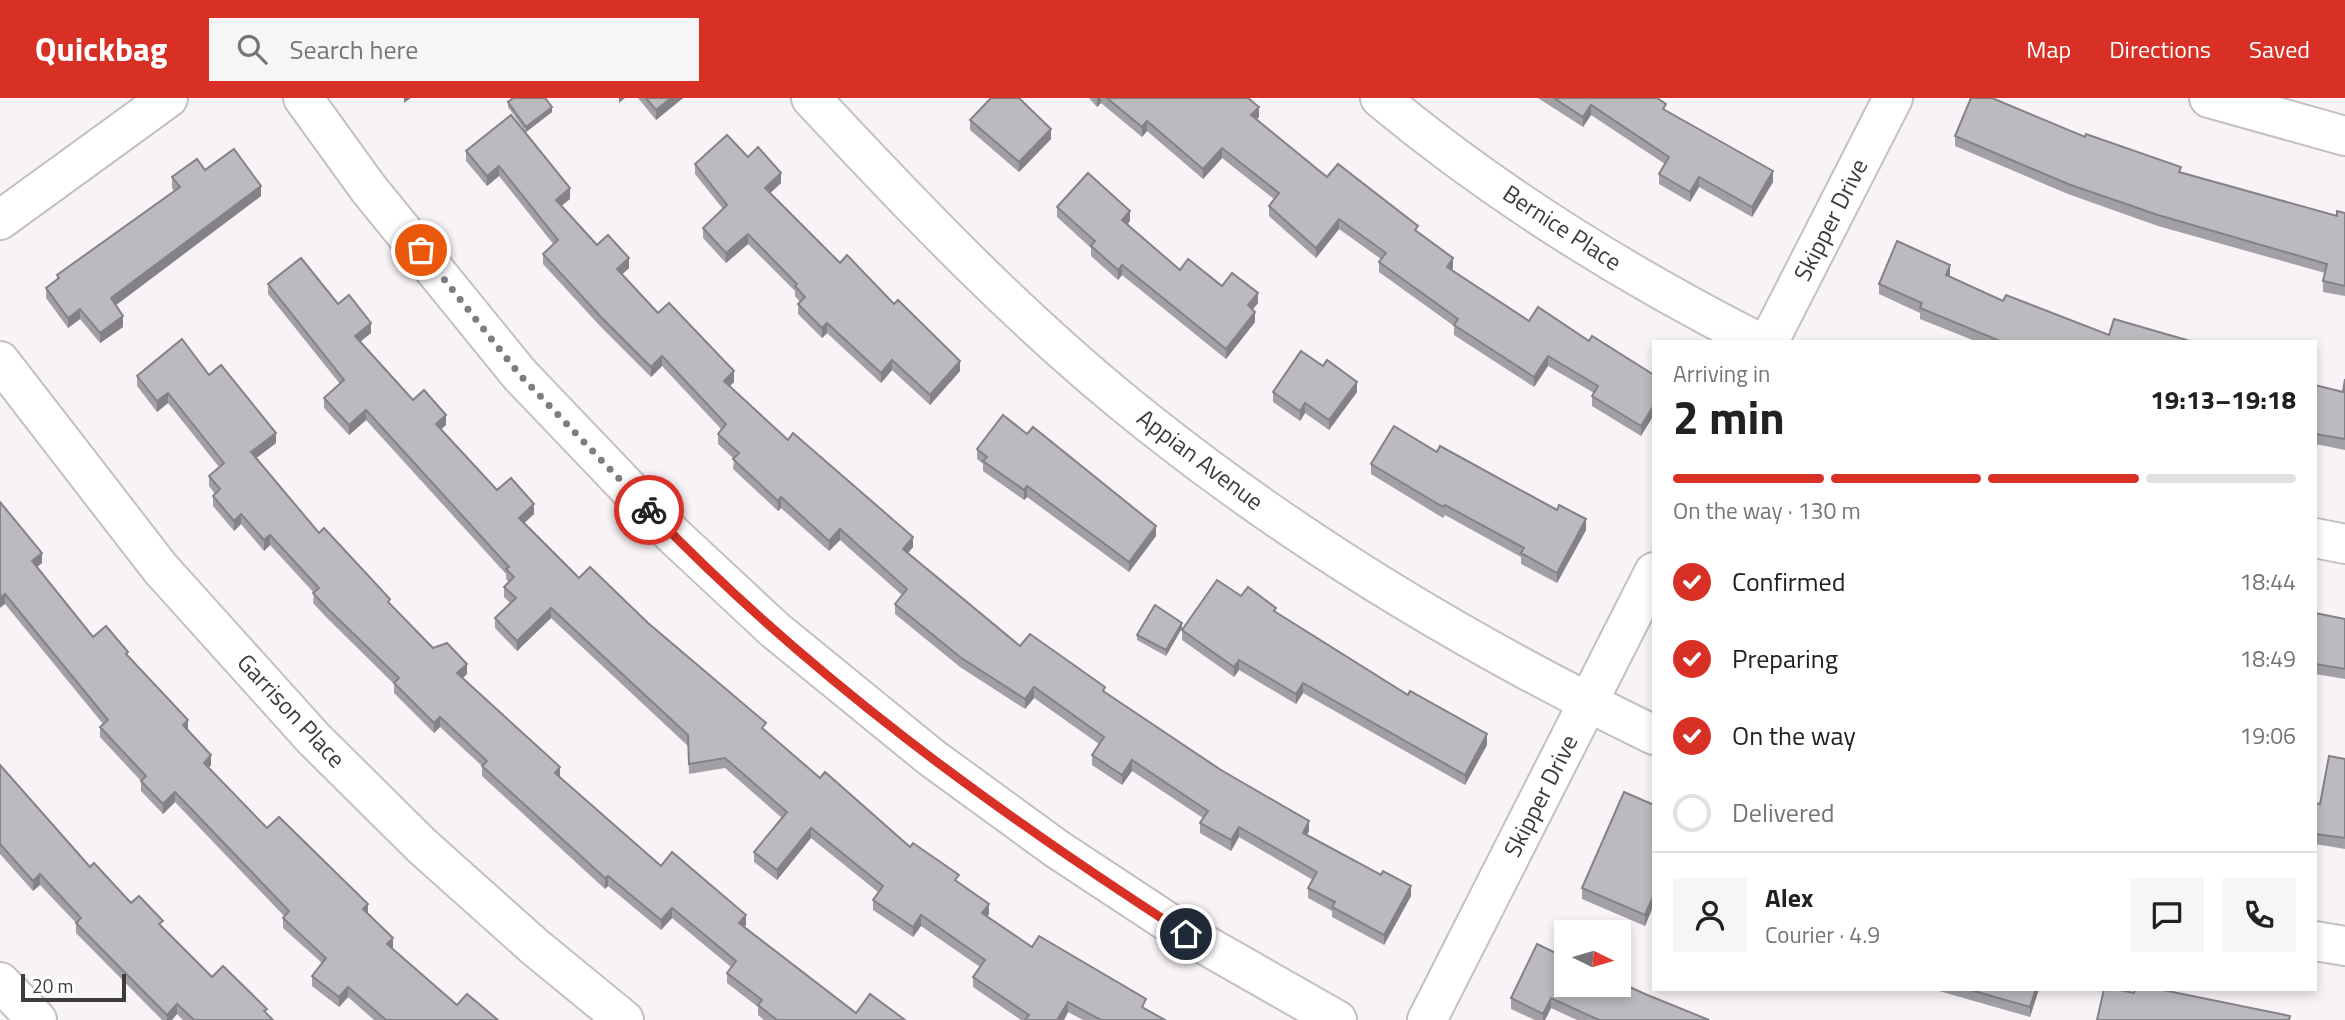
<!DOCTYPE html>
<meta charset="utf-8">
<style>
:root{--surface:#fff;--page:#f6f6f6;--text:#202124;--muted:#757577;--line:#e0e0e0;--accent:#d93025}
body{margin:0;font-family:"Titillium Web",sans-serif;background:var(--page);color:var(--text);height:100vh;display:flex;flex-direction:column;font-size:26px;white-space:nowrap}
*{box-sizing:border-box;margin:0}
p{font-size:23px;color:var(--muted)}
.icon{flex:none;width:38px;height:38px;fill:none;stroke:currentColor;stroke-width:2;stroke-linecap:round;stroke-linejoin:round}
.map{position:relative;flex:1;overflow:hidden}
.panel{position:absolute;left:1652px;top:242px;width:665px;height:651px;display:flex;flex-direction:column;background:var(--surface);border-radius:0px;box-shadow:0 4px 10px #0003}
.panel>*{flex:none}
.needle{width:46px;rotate:95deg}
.fabs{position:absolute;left:1554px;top:822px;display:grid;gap:14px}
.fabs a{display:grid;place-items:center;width:77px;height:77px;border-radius:0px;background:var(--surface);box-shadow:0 4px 10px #0003;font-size:35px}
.scale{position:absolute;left:21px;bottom:18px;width:105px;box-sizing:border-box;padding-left:7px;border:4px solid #3d3c3d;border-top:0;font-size:19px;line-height:24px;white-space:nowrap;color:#3d3c3d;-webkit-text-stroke:5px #fff;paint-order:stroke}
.pin{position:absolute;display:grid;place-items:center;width:60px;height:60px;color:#fff;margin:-30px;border:4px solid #fff;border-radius:50%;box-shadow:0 2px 7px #0007}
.courier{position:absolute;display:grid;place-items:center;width:70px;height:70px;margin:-35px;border:5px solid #d93025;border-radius:50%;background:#fff;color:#222;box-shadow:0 2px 9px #0007}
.headline em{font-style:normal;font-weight:700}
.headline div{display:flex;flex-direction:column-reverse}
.headline{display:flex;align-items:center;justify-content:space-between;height:119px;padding:0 21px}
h1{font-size:46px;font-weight:700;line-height:52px}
.bar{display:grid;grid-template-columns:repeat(4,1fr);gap:10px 7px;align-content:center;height:84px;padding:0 21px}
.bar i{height:9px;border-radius:5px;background:var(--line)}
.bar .on{background:var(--accent)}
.bar p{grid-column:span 4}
.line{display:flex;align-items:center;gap:18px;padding:0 21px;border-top:2px solid var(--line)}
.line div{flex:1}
.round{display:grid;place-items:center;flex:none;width:74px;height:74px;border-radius:0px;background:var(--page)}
ol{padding:0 21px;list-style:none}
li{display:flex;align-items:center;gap:21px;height:77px}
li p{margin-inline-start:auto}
li .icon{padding:7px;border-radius:50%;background:var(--accent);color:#fff;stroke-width:4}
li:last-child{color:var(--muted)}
li i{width:38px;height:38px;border:4px solid var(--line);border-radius:50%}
header{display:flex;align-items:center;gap:42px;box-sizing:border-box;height:98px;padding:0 35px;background:var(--accent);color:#fff}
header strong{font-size:33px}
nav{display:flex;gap:38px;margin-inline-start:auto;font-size:24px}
.search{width:490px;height:63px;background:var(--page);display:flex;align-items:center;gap:18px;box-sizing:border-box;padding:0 24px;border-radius:0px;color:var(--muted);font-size:26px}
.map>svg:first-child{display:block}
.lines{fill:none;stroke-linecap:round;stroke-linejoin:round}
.minor-casing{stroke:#c4bfc3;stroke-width:42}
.minor{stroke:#fff;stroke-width:38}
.wall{fill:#a2a0a4}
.shaded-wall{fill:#848286}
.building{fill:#bcbabf;stroke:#848286;stroke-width:2}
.done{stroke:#7e7c7e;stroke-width:7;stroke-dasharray:0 12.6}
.route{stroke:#d93025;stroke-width:9}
.labels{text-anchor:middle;stroke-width:7;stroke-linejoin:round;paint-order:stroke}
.street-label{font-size:24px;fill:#3d3c3d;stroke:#fff}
</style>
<header>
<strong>Quickbag</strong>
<div class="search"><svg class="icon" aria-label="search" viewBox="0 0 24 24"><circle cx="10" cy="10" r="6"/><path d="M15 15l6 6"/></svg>Search here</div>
<nav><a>Map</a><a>Directions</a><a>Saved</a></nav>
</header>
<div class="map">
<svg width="2345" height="922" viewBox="0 0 2345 922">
<rect width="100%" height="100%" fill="#f8f3f7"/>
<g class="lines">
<defs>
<g id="minor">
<polyline points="303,0 368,90 520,277 672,436 775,532 932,660 1057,751 1186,836 1337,922"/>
<path d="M811,0C918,115 1027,229 1150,326C1305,449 1476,551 1654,637"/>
<path d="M1380,0C1495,96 1623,175 1756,243"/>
<polyline points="2209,0 2345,38"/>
<polyline points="0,122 168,0"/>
<polyline points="1769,243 1893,0"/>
<polyline points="0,263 160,470 314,641 422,748 535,849 624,922"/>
<polyline points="2315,440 2345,446"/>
<polyline points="2315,843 2345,848"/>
<polyline points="0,884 37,922"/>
<polyline points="1427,922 1654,474"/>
</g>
</defs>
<use href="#minor" class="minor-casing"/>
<use href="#minor" class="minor"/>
</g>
<g class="wall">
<polygon points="638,0 683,0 656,22"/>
<polygon points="1089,0 1248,0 1259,19 1256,21 1327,79 1418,135 1453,170 1452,173 1529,223 1589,243 1654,277 1641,338 1592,308 1592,298 1594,295 1548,268 1534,289 1454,237 1454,228 1379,174 1379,164 1381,161 1339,131 1316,160 1269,118 1269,108 1274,101 1222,60 1203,81 1147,33 1142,39 1101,5 1097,9"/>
<polygon points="1538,0 1657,0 1666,13 1773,84 1752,119 1699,89 1690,104 1659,86 1659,76 1665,66 1591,17 1583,29"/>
<polygon points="508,4 552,14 526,34 508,9"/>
<polygon points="970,22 1051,41 1019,74 970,32"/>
<polygon points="1955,38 2085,39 2181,74 2337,118 2345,115 2345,198 2323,194 2323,183 2325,175 2158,128 2068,96 1955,48"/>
<polygon points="466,53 570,101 561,108 597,147 629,170 622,176 658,215 734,284 729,288 788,342 913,449 908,455 1020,548 1105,595 1309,733 1307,737 1411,798 1384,847 1332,819 1332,813 1308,800 1308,790 1313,782 1239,739 1231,753 1200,735 1200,725 1203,720 1132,673 1122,687 1092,667 1092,657 1099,646 1034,600 1025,611 960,569 895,516 895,506 902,497 840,442 829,453 781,410 778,413 733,371 734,361 718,346 718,336 722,332 662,268 651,279 600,228 543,166 543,156 554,147 499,78 487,88 466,63"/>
<polygon points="695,66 781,85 770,95 840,165 960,273 930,307 892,272 881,285 827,235 822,240 798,216 798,206 800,204 795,198 795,193 748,146 726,165 703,140 703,130 723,111 695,76"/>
<polygon points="205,72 261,98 115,207 123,229 100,245 80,221 68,230 46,200 46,190 57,182 57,177 174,93 172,90 172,79"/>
<polygon points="1057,109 1130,123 1128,126 1180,172 1222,188 1258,205 1253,211 1255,224 1226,261 1122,177 1118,182 1091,158 1091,150 1057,119"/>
<polygon points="1950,177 1950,178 2003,203 2109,237 2190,243 1975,243 1920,221 1920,215 1879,196 1879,186"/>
<polygon points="268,186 338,206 371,235 360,244 413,302 446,327 441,331 497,392 534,416 524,425 579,480 648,525 766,634 820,680 959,785 989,816 987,819 1032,849 1165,922 1083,922 1068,914 1064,922 1021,922 973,889 973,879 980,869 921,828 913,839 873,812 873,802 878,794 811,740 777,782 754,764 754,754 782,720 725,670 689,676 688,648 551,520 517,553 495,530 495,520 510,505 504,499 504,489 509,484 506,481 506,476 366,322 349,337 324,310 324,300 340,286 268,196"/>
<polygon points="1323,268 1357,294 1329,332 1305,315 1300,323 1273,304 1273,294"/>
<polygon points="209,277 276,345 256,360 319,435 433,550 467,576 463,580 560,680 661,768 746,827 744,829 856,915 905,922 764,922 758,917 758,909 727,885 727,875 731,869 672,820 661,832 608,788 605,791 482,678 482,668 440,629 434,635 394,595 394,586 326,519 313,505 314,495 270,447 264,453 241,426 234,433 213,408 213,398 215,396 209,388 209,378 219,369 168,305 157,314 137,288 137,278"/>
<polygon points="2345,281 2345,352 2315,346 2315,287 2343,294"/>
<polygon points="1027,336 1156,438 1129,474 1027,399 1024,402 983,373 983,366 977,361 977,351"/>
<polygon points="1437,354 1586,432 1557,485 1521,466 1521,459 1445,417 1443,420 1371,376 1371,366"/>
<polygon points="0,404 42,465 37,469 93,539 128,558 188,632 211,667 208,670 267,730 368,816 393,850 392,851 457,907 498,922 374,922 348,899 339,909 312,888 312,878 322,865 283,830 283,820 284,818 175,704 163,716 141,693 141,683 100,639 100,629 103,626 5,506"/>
<polygon points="1241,498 1276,514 1487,647 1465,687 1303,595 1296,606 1239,572 1234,579 1182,542 1182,532"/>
<polygon points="2315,515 2345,521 2345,581 2315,576"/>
<polygon points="1182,530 1166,558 1137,542 1137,537"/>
<polygon points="2345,661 2345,751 2315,746 2315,705 2320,706"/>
<polygon points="0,667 90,769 163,830 212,879 267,916 273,922 183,922 177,916 172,922 162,922 76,835 76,825 40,787 33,793 0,756"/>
<polygon points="1654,707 1654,806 1645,828 1582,801 1582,790"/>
<polygon points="1932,891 2039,891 2030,919"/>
<polygon points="1645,896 1709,922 1577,922 1551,910 1545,922 1535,922 1511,911 1511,900"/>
</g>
<g class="shaded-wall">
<polygon points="404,0 411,0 404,5"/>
<polygon points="619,0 625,0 619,5"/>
<polygon points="671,0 683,0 656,22 656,12"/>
<polygon points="1097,0 1101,0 1101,5 1097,9"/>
<polygon points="1591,7 1591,17 1583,29 1583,19"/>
<polygon points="552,9 552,14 526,34 526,29"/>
<polygon points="1259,9 1259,19 1251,27 1251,17"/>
<polygon points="1147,23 1147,33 1142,39 1142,29"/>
<polygon points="1051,31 1051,41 1019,74 1019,64"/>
<polygon points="1222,50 1222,60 1203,81 1203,71"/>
<polygon points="499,68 499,78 487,88 487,78"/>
<polygon points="1773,73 1773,84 1752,119 1752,109"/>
<polygon points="781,75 781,85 765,100 765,90"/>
<polygon points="1699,79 1699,89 1690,104 1690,94"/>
<polygon points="261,88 261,98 111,211 111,200"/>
<polygon points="570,90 570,101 556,112 556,102"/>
<polygon points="1130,113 1130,123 1122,132 1122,122"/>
<polygon points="1339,121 1339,131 1316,160 1316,150"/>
<polygon points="748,136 748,146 726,165 726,155"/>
<polygon points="629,160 629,170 617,181 617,171"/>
<polygon points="1453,160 1453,170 1447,179 1447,169"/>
<polygon points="1122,167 1122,177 1118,182 1118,172"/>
<polygon points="1950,167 1950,177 1946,187 1946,177"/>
<polygon points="1258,195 1258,205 1248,217 1248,207"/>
<polygon points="80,211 80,221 68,230 68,220"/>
<polygon points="1255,214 1255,224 1226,261 1226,251"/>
<polygon points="123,218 123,229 100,245 100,235"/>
<polygon points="371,225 371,235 355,248 355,238"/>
<polygon points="827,225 827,235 822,240 822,230"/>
<polygon points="662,258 662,268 651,279 651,269"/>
<polygon points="1548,258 1548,268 1534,289 1534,279"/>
<polygon points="892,262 892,272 881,285 881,275"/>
<polygon points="960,263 960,273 930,307 930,297"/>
<polygon points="734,273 734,284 724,294 724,283"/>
<polygon points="1357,284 1357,294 1329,332 1329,322"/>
<polygon points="168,295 168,305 157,314 157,303"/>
<polygon points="1305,305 1305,315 1300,323 1300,313"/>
<polygon points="1654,307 1654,317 1641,338 1641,328"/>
<polygon points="366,312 366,322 349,337 349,327"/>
<polygon points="446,317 446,327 436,336 436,326"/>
<polygon points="276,335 276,345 251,364 251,354"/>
<polygon points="1027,388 1027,399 1024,402 1024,392"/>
<polygon points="781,399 781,410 778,413 778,403"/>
<polygon points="534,406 534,416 519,430 519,420"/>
<polygon points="241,416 241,426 234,433 234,423"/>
<polygon points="1586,421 1586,432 1557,485 1557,475"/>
<polygon points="1156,428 1156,438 1129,474 1129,464"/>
<polygon points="840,431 840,442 829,453 829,443"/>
<polygon points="270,437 270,447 264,453 264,442"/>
<polygon points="913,439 913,449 903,461 903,451"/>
<polygon points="42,455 42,465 32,473 32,463"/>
<polygon points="5,496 5,506 0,510 0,500"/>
<polygon points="551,510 551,520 517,553 517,543"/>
<polygon points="1182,525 1182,530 1166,558 1166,552"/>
<polygon points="1239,562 1239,572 1234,579 1234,569"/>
<polygon points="467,566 467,576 457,585 457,575"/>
<polygon points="1303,585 1303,595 1296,606 1296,596"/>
<polygon points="1034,589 1034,600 1025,611 1025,601"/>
<polygon points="440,619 440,629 434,635 434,625"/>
<polygon points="188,622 188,632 183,627"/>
<polygon points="1487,636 1487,647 1465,687 1465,677"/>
<polygon points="211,657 211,667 204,675 204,665"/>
<polygon points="1132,662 1132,673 1122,687 1122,677"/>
<polygon points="560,669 560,679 555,675"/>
<polygon points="175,694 175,704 163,716 163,706"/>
<polygon points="1309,723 1309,733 1303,745 1303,735"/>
<polygon points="1239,729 1239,739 1231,753 1231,742"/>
<polygon points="811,730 811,740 777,782 777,772"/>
<polygon points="40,776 40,787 33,793 33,783"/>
<polygon points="608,778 608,788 605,791 605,780"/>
<polygon points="1411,788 1411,798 1384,847 1384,837"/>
<polygon points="1654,796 1654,806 1645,828 1645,817"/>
<polygon points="368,806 368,816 363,811"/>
<polygon points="989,806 989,816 982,825 982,815"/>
<polygon points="672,810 672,820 661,832 661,822"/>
<polygon points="746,817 746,827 739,835 739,825"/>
<polygon points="921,817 921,828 913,839 913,829"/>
<polygon points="393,840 393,850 387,856 387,846"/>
<polygon points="348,889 348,899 339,909 339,899"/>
<polygon points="2036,891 2039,891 2030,919 2030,909"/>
<polygon points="1551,900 1551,910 1545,922 1543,922 1543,916"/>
<polygon points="1068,904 1068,914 1064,922 1057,922"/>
<polygon points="177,906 177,916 172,922 167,922 167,917"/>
</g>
<g class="building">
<polygon points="513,0 545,0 552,9 526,29 508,4"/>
<polygon points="646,0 671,0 656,12"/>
<polygon points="991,0 1019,0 1051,31 1019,64 970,22"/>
<polygon points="1107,0 1248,0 1259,9 1251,17 1327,79 1338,66 1418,128 1415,132 1453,160 1447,169 1529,223 1538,209 1589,243 1592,238 1654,277 1654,307 1641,328 1592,298 1598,288 1548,258 1534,279 1454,227 1458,221 1379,164 1386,155 1339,121 1316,150 1269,108 1279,95 1222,50 1203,71 1147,23 1142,29"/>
<polygon points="1554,0 1657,0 1666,6 1663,11 1773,73 1752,109 1699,79 1690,94 1659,76 1669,59 1591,7 1583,19"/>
<polygon points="1971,0 1992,0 2085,39 2086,36 2181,69 2179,74 2337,118 2337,113 2345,115 2345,188 2323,183 2327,166 2158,117 2068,86 1955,38"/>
<polygon points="511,17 570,90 556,102 597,147 608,137 629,160 617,171 658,215 669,205 734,273 724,283 788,342 793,335 913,439 903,451 1020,548 1030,536 1105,589 1103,593 1221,672 1309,723 1303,735 1381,777 1383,773 1411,788 1384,837 1332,809 1335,804 1308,790 1317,774 1239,729 1231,742 1200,725 1208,713 1132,662 1122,677 1092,657 1104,639 1034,589 1025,601 960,559 895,506 907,491 840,431 829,443 781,399 778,403 733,361 739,355 718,336 726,326 662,258 651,269 600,218 543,156 558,142 499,68 487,78 466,53"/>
<polygon points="727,37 748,59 758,49 781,75 765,90 840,165 847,157 894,206 898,202 960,263 930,297 892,262 881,275 827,225 822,230 798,206 805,199 795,188 797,186 748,136 726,155 703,130 727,107 695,66"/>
<polygon points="234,51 261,88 111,200 123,218 100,235 80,211 68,220 46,190 59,180 57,177 180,89 172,79 197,61 205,72"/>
<polygon points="1088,75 1130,113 1122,122 1180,172 1188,161 1222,188 1232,175 1258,195 1248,207 1255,214 1226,251 1122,167 1118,172 1091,148 1095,143 1057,109"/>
<polygon points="1897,143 1950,167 1946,177 2003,203 2006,197 2109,237 2114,221 2190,243 2000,243 1920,210 1922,205 1879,186"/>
<polygon points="301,160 338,206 349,197 371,225 355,238 413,302 424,292 446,317 436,326 497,392 511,380 534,406 519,420 579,480 590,469 648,525 766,625 762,630 820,680 825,674 910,749 913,745 959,777 955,782 989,806 982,815 1032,849 1039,838 1146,901 1142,909 1165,922 1101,922 1068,904 1057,922 1025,922 1029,917 973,879 985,862 921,817 913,829 873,802 883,788 811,730 777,772 754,754 787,714 725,660 689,666 688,637 551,510 517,543 495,520 516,500 504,489 514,479 506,471 509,469 366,312 349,327 324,300 344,282 268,186"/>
<polygon points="182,241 209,277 221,267 276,335 251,354 319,435 324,430 390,501 388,504 433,550 447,545 467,566 457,575 560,669 555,675 661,768 672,754 746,817 739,825 856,915 870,896 905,922 777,922 758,907 762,902 727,875 736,863 672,810 661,822 608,778 605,780 482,668 487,663 440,619 434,625 394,585 399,580 326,509 313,495 319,490 270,437 264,442 241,416 234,423 213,398 220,391 209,378 224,365 168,295 157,303 137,278"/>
<polygon points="1301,253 1323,268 1327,262 1357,284 1329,322 1305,305 1300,313 1273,294"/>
<polygon points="2345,281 2345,341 2315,336 2315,287 2343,294"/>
<polygon points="1003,317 1027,336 1033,329 1156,428 1129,464 1027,388 1024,392 983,363 987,359 977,351"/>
<polygon points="1394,328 1437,354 1440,348 1557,412 1559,407 1586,421 1557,475 1521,455 1524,450 1445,407 1443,409 1371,366"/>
<polygon points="0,404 42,455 32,463 93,539 106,528 128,554 126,556 188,622 183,627 211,657 204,665 267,730 279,719 368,806 363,811 393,840 387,846 457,907 467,896 498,922 386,922 348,889 339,899 312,878 326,860 283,820 289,813 175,694 163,706 141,683 146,678 100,629 108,622 5,496 0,500"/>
<polygon points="1217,482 1241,498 1248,489 1276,510 1274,513 1408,597 1410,593 1487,636 1465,677 1303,585 1296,596 1239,562 1234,569 1182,532"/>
<polygon points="1155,507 1182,525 1166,552 1137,537"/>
<polygon points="2315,515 2345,521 2345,571 2315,566"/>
<polygon points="2329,658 2345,661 2345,740 2315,736 2315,705 2320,706"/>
<polygon points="0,667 90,769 94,765 131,805 139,798 163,823 159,826 212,879 223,868 267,911 264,913 273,922 194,922 177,906 167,917 76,825 81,820 40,776 33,783 0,746"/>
<polygon points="1624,694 1654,707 1654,796 1645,817 1582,790"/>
<polygon points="1537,846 1566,860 1566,887 1619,887 1619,884 1645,896 1709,922 1599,922 1551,900 1543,916 1511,900"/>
<polygon points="1967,891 2036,891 2030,909"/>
<polygon points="2104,891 2116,891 2134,895 2135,891 2158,891 2290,918 2289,922 2097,922"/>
</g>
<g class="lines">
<polyline class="done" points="421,152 520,277 649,412"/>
<path class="route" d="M649,412C807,577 995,713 1186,836"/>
</g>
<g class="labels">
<g class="street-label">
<text transform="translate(1831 122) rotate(-63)" y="8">Skipper Drive</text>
<text transform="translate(1562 130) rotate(33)" y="8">Bernice Place</text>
<text transform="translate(1200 362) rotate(37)" y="8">Appian Avenue</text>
<text transform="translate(291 613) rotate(47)" y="8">Garrison Place</text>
<text transform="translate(1541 698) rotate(-63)" y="8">Skipper Drive</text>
</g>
</g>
</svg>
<div class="fabs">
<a><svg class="needle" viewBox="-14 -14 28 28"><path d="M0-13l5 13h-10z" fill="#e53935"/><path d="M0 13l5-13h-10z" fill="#757577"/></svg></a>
</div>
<div class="scale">20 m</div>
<div class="pin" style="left:421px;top:152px;background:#ea580c"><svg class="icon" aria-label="bag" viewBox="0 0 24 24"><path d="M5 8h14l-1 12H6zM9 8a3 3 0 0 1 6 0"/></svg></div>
<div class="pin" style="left:1186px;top:836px;background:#1f2937"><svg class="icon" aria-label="home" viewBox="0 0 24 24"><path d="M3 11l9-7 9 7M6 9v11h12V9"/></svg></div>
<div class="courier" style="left:649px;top:412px"><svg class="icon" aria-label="bike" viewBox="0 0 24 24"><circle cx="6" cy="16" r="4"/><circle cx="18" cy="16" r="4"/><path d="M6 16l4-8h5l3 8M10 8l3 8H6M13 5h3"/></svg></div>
<section class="panel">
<div class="headline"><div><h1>2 min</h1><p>Arriving in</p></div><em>19:13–19:18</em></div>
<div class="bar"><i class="on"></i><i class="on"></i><i class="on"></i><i></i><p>On the way · 130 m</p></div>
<ol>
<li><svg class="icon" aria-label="check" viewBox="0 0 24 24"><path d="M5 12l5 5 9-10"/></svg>Confirmed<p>18:44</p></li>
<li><svg class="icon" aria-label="check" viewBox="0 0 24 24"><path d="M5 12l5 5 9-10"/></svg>Preparing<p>18:49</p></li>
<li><svg class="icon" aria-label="check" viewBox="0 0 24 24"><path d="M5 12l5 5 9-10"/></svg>On the way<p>19:06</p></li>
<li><i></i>Delivered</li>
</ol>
<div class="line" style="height:126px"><a class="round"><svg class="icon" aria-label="person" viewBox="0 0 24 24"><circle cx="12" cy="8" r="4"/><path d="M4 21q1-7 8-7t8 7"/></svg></a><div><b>Alex</b><p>Courier · 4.9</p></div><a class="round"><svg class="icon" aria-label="chat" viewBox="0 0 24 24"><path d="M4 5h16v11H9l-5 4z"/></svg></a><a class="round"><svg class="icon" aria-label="phone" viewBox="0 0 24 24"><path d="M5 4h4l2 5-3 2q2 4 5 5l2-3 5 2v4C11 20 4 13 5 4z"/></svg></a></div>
</section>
</div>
